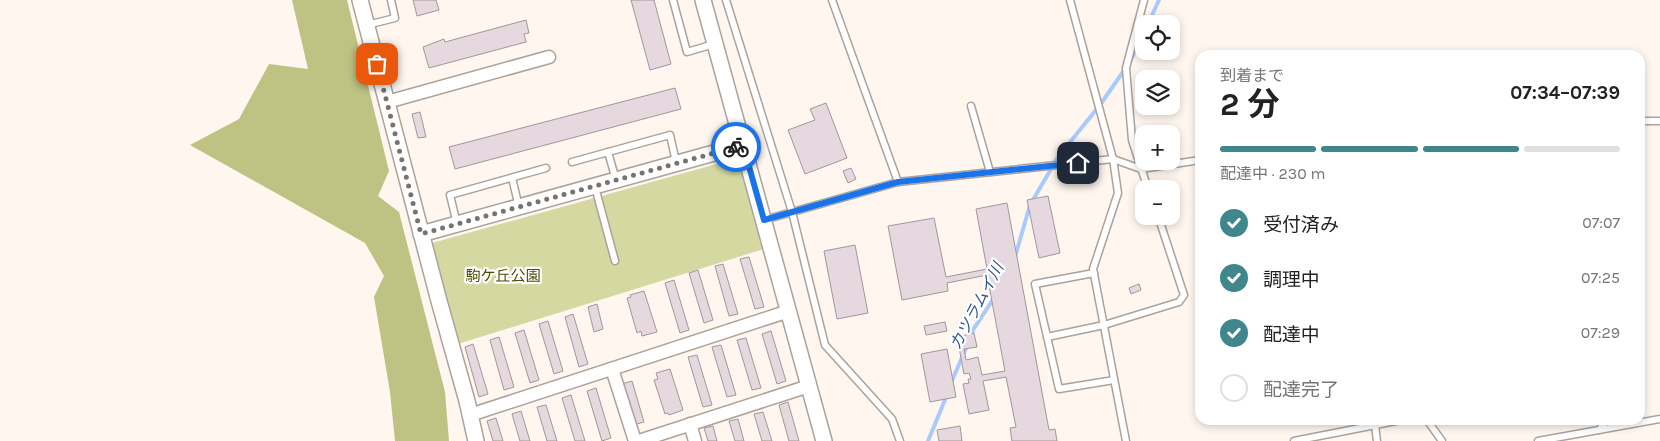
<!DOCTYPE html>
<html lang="ja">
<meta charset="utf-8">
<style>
:root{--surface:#fff;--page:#f6f6f6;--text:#222;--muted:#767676;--line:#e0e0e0;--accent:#3f878b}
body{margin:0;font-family:Karla,"Noto Sans JP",sans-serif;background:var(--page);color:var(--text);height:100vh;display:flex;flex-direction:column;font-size:19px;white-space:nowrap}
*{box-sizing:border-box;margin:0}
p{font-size:16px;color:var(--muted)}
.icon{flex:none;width:28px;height:28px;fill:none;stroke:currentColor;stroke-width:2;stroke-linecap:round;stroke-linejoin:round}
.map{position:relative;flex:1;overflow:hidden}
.drawer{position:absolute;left:1195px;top:50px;width:450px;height:375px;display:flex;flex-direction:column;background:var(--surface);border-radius:15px;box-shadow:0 2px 8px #0003}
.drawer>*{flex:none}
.buttons{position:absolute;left:1135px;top:15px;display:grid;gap:10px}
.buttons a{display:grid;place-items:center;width:45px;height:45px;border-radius:10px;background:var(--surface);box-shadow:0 2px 8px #0003;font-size:25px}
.pin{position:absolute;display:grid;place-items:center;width:42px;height:42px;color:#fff;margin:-21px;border-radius:10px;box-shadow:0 2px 8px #0006}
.courier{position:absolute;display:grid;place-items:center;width:50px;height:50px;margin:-25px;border:4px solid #1a73e8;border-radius:50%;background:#fff;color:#222;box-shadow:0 1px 6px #0007}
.head em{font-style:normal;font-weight:700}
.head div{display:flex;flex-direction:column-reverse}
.head{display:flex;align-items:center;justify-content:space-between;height:85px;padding:0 25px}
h1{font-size:32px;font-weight:700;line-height:38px}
.bar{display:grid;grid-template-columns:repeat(4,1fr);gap:8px 5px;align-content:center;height:60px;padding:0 25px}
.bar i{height:6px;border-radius:4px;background:var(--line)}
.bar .on{background:var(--accent)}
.bar p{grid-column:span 4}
ol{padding:0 25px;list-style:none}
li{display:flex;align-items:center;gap:15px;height:55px}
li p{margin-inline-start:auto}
li .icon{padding:5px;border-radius:50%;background:var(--accent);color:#fff;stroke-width:4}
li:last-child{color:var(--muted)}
li i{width:28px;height:28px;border:2px solid var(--line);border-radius:50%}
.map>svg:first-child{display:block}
.green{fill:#d5d9a1}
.forest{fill:#bec384}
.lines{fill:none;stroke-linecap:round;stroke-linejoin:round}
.stream{stroke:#aacaff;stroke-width:4}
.building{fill:#e5d8de;stroke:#a2969b}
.service-casing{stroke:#aca29b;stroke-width:9}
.minor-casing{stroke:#aca29b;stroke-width:15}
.tertiary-casing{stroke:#aca29b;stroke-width:18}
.service{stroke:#fff;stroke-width:6}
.minor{stroke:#fff;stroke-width:12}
.tertiary{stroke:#fff;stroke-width:15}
.done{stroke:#79736f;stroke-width:5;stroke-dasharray:0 9}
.route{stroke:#1a73e8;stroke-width:6}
.labels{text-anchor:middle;stroke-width:4.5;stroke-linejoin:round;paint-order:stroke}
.park-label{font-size:15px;fill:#4b4d00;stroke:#fff}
.water-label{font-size:16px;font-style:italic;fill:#2e5493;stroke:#fff}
</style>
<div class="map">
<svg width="1660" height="441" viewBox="0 0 1660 441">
<rect width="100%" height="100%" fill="#fef6ef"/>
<polygon class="green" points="738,158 764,249 458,344 432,243"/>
<polygon class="forest" points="292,0 347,0 389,171 378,196 399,212 445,392 449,441 395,441 390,392 374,297 384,276 365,243 190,145 239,119 269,64 308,69"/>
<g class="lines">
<g class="stream">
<polyline points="1148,24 1159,0"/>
<polyline points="1129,63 1144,33"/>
<polyline points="1015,257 1030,205 1058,157 1100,105 1125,69"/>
<polyline points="970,337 973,330 994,298"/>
<polyline points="951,383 967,346"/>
<polyline points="928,441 947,395"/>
</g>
</g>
<g class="building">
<polygon points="413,0 436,0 439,10 417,16"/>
<polygon points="631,0 654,0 671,64 650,70"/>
<polygon points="526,20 529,33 524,34 526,42 429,68 423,47 444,39 445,42"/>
<polygon points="675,88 681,109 455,169 449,147"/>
<polygon points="826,103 847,158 805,174 788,130 815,120 810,109"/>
<polygon points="420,112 426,137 418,138 412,114"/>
<polygon points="851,168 856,179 848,183 843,171"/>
<polygon points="1048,196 1060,253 1039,258 1027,200"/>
<polygon points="1007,203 1049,430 1055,429 1057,441 1012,441 1010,428 1016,427 1006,377 983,381 989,410 969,414 963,384 969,383 968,379 971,379 969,373 964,374 957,337 974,333 977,347 964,349 966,360 978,357 982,375 1005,371 987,275 947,283 948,291 902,300 888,226 934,218 946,277 987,269 976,209"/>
<polygon points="855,245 868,313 837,319 824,251"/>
<polygon points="749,257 764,307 755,309 740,259"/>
<polygon points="723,264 738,314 729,316 715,266"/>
<polygon points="698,270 713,320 704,323 689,273"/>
<polygon points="674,280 689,330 680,333 665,283"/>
<polygon points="1139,284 1141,290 1131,294 1129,288"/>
<polygon points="644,291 657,332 642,336 641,331 637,333 627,298 631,297 630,295"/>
<polygon points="597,304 603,329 594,332 588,307"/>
<polygon points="573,314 588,364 579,367 565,317"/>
<polygon points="548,321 563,371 554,374 539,324"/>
<polygon points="945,322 947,331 926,335 924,326"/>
<polygon points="524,330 539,380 530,383 515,333"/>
<polygon points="771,331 786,381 777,384 762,334"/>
<polygon points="499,337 514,387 504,390 490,340"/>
<polygon points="746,338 761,388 752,390 737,340"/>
<polygon points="473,344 488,394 479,397 465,347"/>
<polygon points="721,345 736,395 727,397 712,347"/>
<polygon points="947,349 956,397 930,402 921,354"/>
<polygon points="697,355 712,405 703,407 688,357"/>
<polygon points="670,369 683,410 669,415 668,413 665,414 654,380 658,379 656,373"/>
<polygon points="632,381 644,422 630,426 618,385"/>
<polygon points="596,388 611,438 602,441 587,391"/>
<polygon points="571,395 585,441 575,441 562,398"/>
<polygon points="788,402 799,441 789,441 779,405"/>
<polygon points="546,405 557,441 547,441 537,407"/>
<polygon points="521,411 530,441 520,441 512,414"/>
<polygon points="763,412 772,441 762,441 754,414"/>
<polygon points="496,418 503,441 493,441 487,421"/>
<polygon points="738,419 744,441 735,441 729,421"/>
<polygon points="713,426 717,441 708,441 704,428"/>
<polygon points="960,426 962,441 939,441 937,430"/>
</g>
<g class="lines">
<defs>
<g id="service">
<polyline points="673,0 687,52 714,44"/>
<polyline points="726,0 792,212 825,345 892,419 900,441"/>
<polyline points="832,0 898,182"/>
<polyline points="1070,0 1113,159 1118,193 1093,269 1126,441"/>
<polyline points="1144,0 1126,68 1132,140 1148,189"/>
<polyline points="367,25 395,18 391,0"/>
<polyline points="971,106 990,172"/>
<polyline points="1640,121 1660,121"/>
<polyline points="608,152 616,180"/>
<polyline points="572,162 670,135 676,162"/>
<polyline points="512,178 519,207"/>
<polyline points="595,187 615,261"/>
<polyline points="764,220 898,182 1113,159 1141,169 1200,160"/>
<polyline points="457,224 450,195 546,168"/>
<polyline points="1094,273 1035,284 1059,389 1114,380"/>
<polyline points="1047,337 1104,325 1179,302 1184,295 1158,216"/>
<polyline points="1427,420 1442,441"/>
<polyline points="1375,425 1377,441"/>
<polyline points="1599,430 1607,420"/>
<polyline points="1294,441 1401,420"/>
<polyline points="1538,441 1660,419"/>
</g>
<g id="minor">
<polyline points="387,102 549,57"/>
<polyline points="612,369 635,441"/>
<polyline points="470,415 789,311"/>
<polyline points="690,424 695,441"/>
<polyline points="639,441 809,386"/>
</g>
<g id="tertiary">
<polyline points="360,0 439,301 467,401 476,441"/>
<polyline points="703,0 824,441"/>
<polyline points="421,234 743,145"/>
</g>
</defs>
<use href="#service" class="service-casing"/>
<use href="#minor" class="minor-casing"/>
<use href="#tertiary" class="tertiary-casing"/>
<use href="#service" class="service"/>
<use href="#minor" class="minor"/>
<use href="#tertiary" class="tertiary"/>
</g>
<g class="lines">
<polyline class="done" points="377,64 421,234 736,147"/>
<polyline class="route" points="736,147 743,145 764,220 898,182 1078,163"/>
</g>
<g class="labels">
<g class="park-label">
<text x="503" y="281">駒ケ丘公園</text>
</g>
<g class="water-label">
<text transform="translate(976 306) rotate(-62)" y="6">カツラムイ川</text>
</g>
</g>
</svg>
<div class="buttons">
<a><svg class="icon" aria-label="locate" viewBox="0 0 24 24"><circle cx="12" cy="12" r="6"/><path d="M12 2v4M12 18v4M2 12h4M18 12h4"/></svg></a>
<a><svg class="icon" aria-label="layers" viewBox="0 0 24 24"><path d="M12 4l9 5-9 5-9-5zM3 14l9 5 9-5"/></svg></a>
<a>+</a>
<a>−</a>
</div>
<div class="pin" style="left:377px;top:64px;background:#ea580c"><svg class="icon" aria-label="bag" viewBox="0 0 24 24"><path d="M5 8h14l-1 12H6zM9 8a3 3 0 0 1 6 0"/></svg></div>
<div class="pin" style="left:1078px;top:163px;background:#1f2937"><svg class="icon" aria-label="home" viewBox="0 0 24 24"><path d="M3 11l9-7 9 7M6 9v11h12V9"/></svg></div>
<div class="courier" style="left:736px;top:147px"><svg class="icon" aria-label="bike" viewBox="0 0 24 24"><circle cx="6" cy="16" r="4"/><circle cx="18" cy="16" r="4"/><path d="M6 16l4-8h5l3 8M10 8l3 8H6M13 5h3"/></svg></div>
<section class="drawer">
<div class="head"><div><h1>2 分</h1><p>到着まで</p></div><em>07:34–07:39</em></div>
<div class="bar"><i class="on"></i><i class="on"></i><i class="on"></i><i></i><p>配達中 · 230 m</p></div>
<ol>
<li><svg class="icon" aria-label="check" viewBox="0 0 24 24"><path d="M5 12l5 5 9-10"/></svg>受付済み<p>07:07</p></li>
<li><svg class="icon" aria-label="check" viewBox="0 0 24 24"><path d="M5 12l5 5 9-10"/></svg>調理中<p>07:25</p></li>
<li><svg class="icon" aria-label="check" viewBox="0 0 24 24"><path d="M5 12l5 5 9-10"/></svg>配達中<p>07:29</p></li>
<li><i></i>配達完了</li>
</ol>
</section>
</div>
